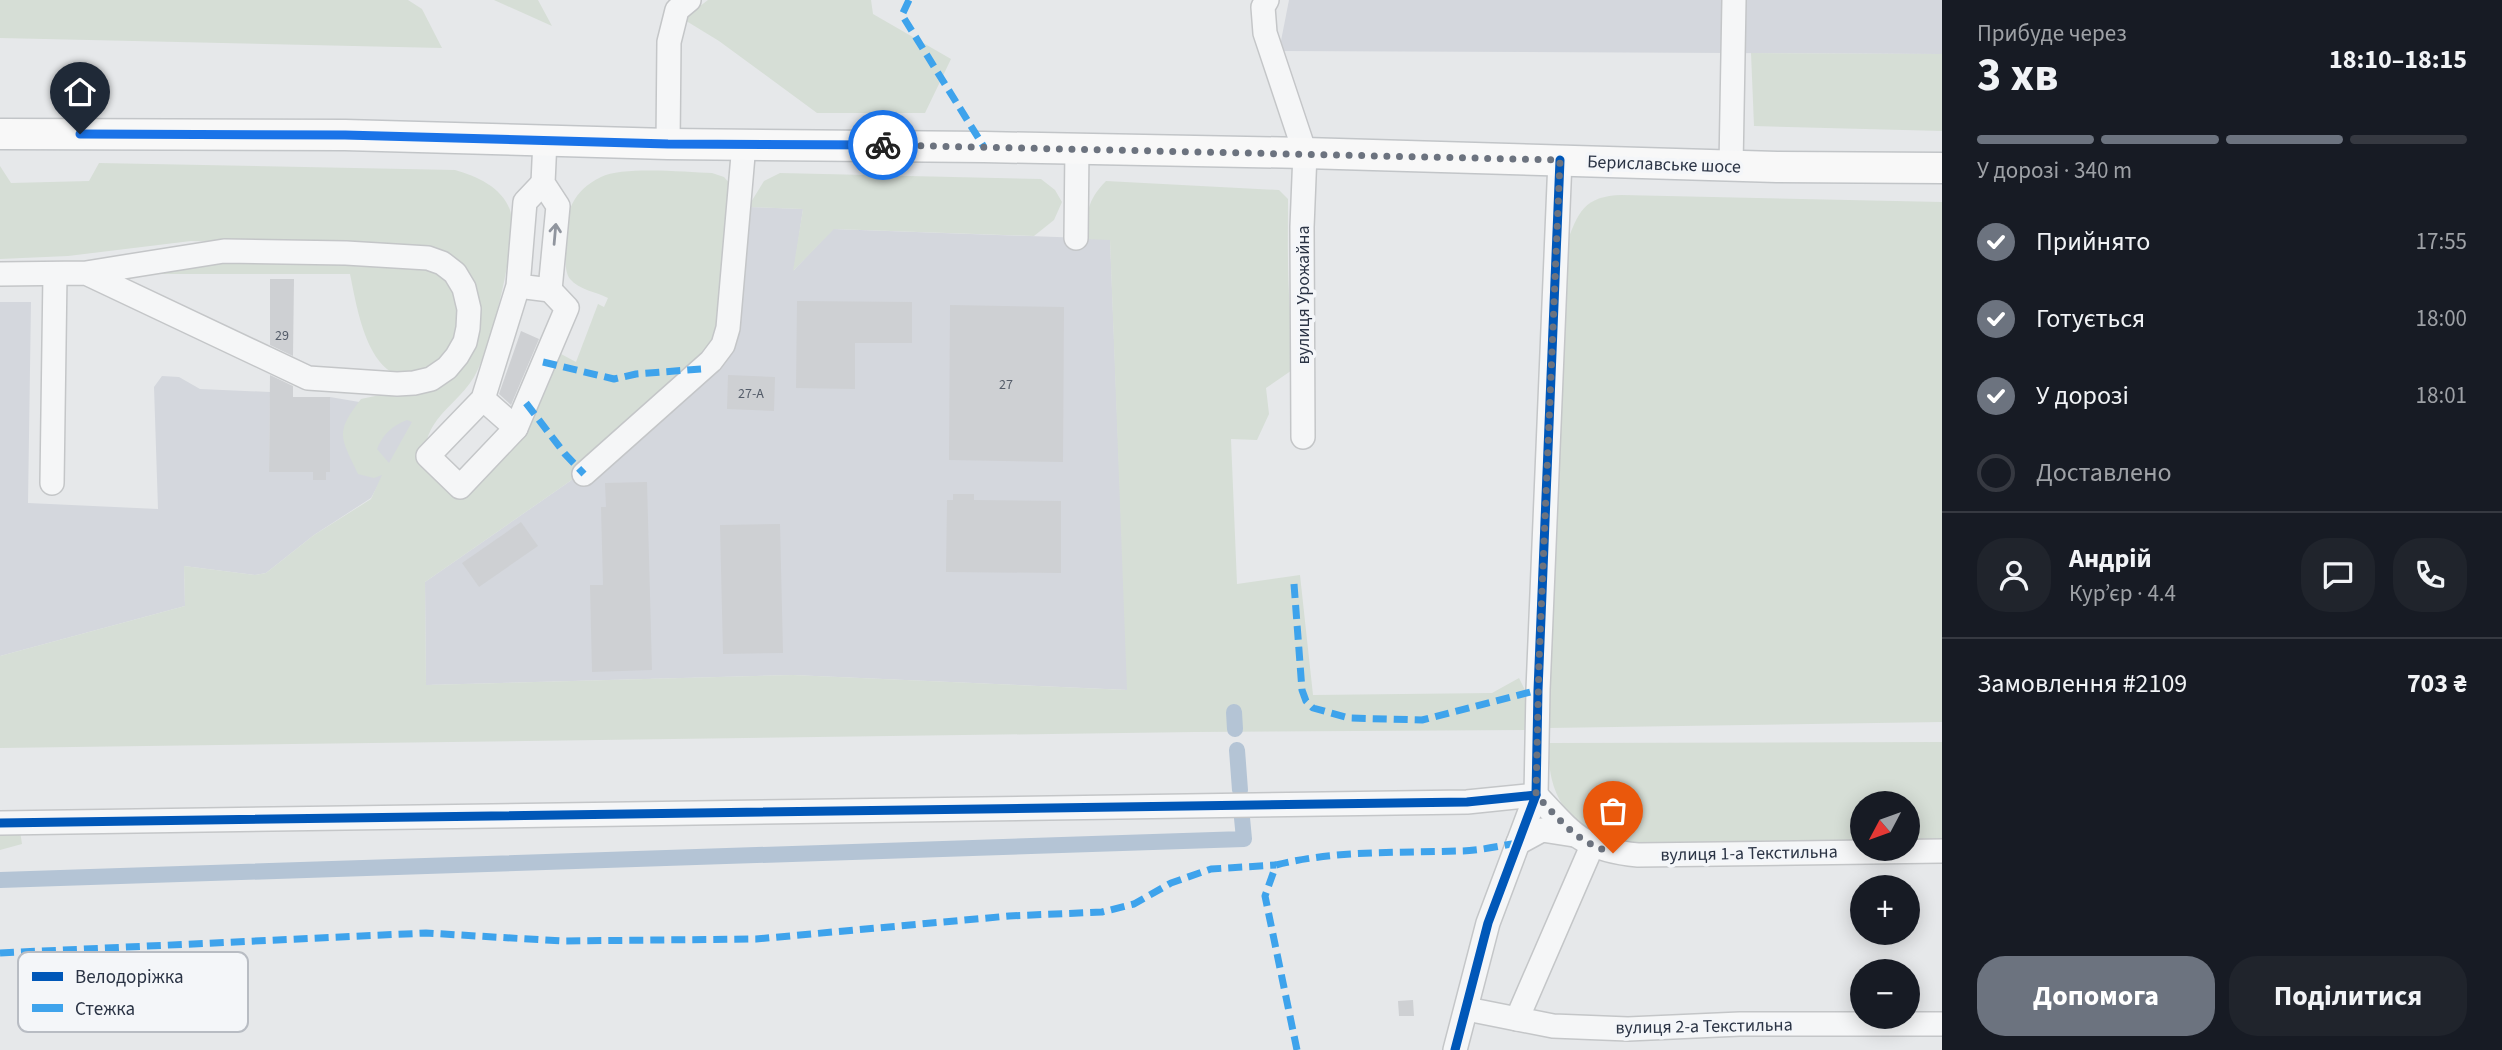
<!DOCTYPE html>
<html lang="uk">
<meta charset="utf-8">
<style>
:root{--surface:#171b24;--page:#20242c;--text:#f1f3f6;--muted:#9ea1a6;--line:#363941;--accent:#6c737f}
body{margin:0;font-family:"Source Sans 3",sans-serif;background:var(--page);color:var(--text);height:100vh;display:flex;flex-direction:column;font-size:26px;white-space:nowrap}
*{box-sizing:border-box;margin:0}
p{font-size:23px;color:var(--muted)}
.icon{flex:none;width:38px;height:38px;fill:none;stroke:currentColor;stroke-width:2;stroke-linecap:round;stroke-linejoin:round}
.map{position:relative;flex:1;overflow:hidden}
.panel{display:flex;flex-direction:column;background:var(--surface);width:560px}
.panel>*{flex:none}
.needle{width:46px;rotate:229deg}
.fabs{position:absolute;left:1850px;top:791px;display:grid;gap:14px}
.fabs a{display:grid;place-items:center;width:70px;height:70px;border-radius:50%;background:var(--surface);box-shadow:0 4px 18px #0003;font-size:35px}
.pin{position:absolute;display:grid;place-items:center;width:60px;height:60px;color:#fff;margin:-72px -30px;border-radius:50% 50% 50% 0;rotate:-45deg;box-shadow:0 0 7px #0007}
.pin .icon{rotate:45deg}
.courier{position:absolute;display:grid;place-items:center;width:70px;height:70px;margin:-35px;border:5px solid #1a73e8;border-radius:50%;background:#fff;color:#222;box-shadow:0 2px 9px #0007}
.overview em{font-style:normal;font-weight:700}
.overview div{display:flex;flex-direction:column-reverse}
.overview{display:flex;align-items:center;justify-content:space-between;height:119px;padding:0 35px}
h1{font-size:46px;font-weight:700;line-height:52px}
.bar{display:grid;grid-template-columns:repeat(4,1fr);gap:10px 7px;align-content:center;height:84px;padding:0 35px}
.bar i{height:9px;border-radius:5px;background:var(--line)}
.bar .current{background:var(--accent)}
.bar p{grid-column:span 4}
.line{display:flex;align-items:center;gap:18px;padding:0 35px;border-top:2px solid var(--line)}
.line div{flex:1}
.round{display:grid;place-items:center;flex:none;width:74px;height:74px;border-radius:28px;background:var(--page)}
ol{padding:0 35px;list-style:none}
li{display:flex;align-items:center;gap:21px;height:77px}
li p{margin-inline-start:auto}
li .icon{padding:7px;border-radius:50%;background:var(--accent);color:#fff;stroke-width:4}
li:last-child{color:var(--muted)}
li i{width:38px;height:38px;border:4px solid var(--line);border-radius:50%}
.button{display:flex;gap:14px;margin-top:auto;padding:14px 35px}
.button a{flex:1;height:80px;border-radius:28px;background:var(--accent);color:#fff;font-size:28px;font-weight:700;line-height:80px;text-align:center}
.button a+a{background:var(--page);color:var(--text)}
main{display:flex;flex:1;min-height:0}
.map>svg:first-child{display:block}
.built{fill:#d4d7dd}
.green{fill:#d6ded6;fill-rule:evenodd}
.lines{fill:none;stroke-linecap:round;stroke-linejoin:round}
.canal{stroke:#b4c4d5;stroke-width:16}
.building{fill:#ced0d3}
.minor-casing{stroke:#c4c6c8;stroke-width:26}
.major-casing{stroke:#c2c5c8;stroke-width:33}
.minor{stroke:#f5f6f7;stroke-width:23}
.major{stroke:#f8f8f8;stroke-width:30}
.quiet{stroke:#3ea3ec;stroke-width:7;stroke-dasharray:14 7;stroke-linecap:butt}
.cycleway-casing{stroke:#f4f6f9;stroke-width:13}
.cycleway{stroke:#0057b8;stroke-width:9}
.oneway{stroke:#90959e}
.done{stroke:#6c737f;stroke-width:7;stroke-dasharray:0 12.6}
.route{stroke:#1a73e8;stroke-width:9}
.labels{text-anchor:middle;stroke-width:7;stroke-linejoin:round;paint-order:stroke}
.number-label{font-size:14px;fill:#545c69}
.street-label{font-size:18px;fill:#2b3445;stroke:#f4f6f9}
.key{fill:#f4f6f9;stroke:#b8bcc3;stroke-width:2}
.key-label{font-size:19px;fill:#2b3445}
</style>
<main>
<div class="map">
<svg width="1942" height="1050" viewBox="0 0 1942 1050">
<rect width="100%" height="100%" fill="#e6e8ea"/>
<g class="built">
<polygon points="1289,0 1942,0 1942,54 1279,51"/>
<polygon points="748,207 803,209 794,270 833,229 1110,239 1128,690 793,675 426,685 425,582 576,477"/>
<polygon points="0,302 31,302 28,503 158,509 154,387 162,376 179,377 200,389 270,392 269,472 313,472 314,480 325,480 326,472 330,471 330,397 418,412 371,498 314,535 266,573 255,575 184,566 185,606 0,656"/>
</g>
<g class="green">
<polygon points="0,0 408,0 422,9 442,48 0,38"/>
<polygon points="494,0 538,0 552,26"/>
<polygon points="708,0 871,0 873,14 951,59 925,113 817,113 719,41 683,19"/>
<polygon points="1751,53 1942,54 1942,131 1754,126"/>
<path d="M99,163L455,170C476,176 502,187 510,210C519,236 490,352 474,377C463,396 443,409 433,426C428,434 426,443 423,451L455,494L537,408L561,354L576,362L598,304L604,307L608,298C597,292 579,290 570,279C564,271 566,258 566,248C565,216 569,193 601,177C623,166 685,172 712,173L724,177L731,185L717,346L576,477L425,582L426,685L793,675L1127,690L1110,240L1085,239C1087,213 1087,200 1106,181L1279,190L1288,199C1288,255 1286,311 1298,366L1266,388L1269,414L1257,440L1231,439L1237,584L1300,575L1313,695L1492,693L1519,678L1526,692V730L1195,732L0,748V656L185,606L184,566L255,575L266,573L314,535L371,499L382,475L374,478L358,474C341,437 334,434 361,399L441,382L476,300L409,247L191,241L68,256L0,259V166L11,183L89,181ZM407,420L412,422L389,463L377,449C383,434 392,426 407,420Z"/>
<polygon points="780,173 1041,179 1055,190 1062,202 1054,220 1034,236 834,229 793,271 803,209 748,207 764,181"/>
<path d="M1622,195L1942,202V722L1548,728L1566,245C1578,212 1584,196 1622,195Z"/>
<path d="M220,258L416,265L440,273L455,286L460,302V340L436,370C426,372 413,376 404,376C366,372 356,302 350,274H149Z"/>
<path d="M1942,742V838L1908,839V803H1862V840L1630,844C1577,840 1543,796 1550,743Z"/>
<polygon points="20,831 22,844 0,850 0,832"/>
</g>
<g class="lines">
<g class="canal">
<polyline points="1234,712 1235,729"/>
<polyline points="1237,750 1240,790"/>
<polyline points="0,880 1244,839 1242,818"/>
</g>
</g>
<g class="building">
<polygon points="270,279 294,279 293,356 270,345"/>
<polygon points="797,301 912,302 912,343 855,343 855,389 796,388"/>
<polygon points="950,305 1064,307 1063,462 949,460"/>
<polygon points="521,331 539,339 511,405 499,394"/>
<polygon points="270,375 293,386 293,397 330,397 330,472 326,472 326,480 313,480 313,472 269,472"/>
<polygon points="728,375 775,377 774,411 727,409"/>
<polygon points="647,482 652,670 592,672 590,585 603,585 601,507 606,507 605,483"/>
<polygon points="953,494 974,494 974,500 1061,501 1061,573 946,572 947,500 953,500"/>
<polygon points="521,522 538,546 479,587 462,563"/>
<polygon points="780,524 783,653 723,654 720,525"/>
<polygon points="1413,1000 1414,1016 1399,1016 1398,1001"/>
</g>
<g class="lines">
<defs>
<g id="minor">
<polyline points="1267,0 1263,7 1265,33 1305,153 1302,227 1303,437"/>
<polyline points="545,140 543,183 558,206 550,290"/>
<polyline points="668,144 669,42 677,10 689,0"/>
<polyline points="1731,166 1734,0"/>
<polyline points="1076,238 1077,148"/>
<polyline points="0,274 86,273 224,251 346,253 428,258 442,263 455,273 464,288 469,309 468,328 465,342 457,356 447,368 431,379 414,383 397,384 308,378 86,273"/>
<polyline points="518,286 550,290 567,308 516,428 460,487 428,456 483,399 518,286 525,202 543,183"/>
<polyline points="483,399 516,428"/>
<polyline points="584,474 711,361 723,345 728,328 744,144"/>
<polyline points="52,483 55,274"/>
<path d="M1536,795C1572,833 1582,850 1638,855L1942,851"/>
<polyline points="0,823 1467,802 1536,795"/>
<polyline points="1518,843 1542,830 1574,835"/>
<polyline points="1467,1009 1553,1026 1628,1029 1740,1024 1942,1024"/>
<polyline points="1517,1019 1592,846"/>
<polyline points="1455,1050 1488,923 1536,795 1538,690 1560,160"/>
</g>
<polyline id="major" points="0,134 345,135 668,144 984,147 1305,153 1777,167 1942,168"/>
</defs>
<use href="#minor" class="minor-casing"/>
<use href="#major" class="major-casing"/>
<use href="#minor" class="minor"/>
<use href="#major" class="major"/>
<g class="quiet">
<polyline points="909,0 902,15 984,147"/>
<polyline points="543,362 614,379 636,374 701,369"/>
<polyline points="526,403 565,454 584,474"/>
<polyline points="1294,584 1302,690 1306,701 1313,708 1349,718 1422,720 1538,690"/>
<polyline points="0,953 426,933 562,941 756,939 1009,916 1102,912 1134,904 1171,883 1211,869 1276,865"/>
<path d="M1297,1050L1265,896L1276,865C1336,850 1397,853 1459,851C1478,851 1499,846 1518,843"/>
</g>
<defs>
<g id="cycleway">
<polyline points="0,823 1467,802 1536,795"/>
<polyline points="1455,1050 1488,923 1536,795 1538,690 1560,160"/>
</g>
</defs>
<use href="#cycleway" class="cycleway-casing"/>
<use href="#cycleway" class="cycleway"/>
</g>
<defs><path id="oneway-shaft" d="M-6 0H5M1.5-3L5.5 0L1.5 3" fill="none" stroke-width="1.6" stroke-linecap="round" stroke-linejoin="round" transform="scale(1.75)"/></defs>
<use class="oneway" href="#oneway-shaft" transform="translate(555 234) rotate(-85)"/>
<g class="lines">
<path class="done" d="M883,145L1560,160L1539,662L1536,795C1563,823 1575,841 1613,853"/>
<polyline class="route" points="80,134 345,135 668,144 883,145"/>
</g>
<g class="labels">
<g class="number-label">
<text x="282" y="340">29</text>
<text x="1006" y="389">27</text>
<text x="751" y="398">27-А</text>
</g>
<g class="street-label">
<text transform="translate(1664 164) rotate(2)" y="6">Бериславське шосе</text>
<text transform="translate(1303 295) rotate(-90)" y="6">вулиця Урожайна</text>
<text transform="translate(1749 853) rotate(-1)" y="6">вулиця 1-а Текстильна</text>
<text transform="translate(1704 1026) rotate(-1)" y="6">вулиця 2-а Текстильна</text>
</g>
</g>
<rect x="18" y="952" width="230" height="80" rx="10" class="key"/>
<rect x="32" y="972" width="31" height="9" fill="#0057b8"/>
<rect x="32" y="1004" width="31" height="8" fill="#3ea3ec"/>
<g class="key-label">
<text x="75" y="983">Велодоріжка</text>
<text x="75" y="1015">Стежка</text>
</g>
</svg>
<div class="fabs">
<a><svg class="needle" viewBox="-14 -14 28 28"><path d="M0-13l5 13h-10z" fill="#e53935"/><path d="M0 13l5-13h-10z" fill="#9ea1a6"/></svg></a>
<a>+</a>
<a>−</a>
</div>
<div class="pin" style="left:1613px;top:853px;background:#ea580c"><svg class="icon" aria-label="bag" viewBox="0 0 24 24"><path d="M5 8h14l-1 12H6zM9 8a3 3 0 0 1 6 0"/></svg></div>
<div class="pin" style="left:80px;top:134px;background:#1f2937"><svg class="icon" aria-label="home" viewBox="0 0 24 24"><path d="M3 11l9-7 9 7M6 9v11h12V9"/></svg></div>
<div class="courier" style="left:883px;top:145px"><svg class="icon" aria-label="bike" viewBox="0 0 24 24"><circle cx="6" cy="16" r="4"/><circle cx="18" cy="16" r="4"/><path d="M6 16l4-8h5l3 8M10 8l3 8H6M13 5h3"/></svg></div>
</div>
<section class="panel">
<div class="overview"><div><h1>3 хв</h1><p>Прибуде через</p></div><em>18:10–18:15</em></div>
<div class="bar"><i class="current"></i><i class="current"></i><i class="current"></i><i></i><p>У дорозі · 340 m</p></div>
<ol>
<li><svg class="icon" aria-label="check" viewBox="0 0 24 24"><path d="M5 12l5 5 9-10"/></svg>Прийнято<p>17:55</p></li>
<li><svg class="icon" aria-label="check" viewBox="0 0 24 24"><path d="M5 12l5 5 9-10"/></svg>Готується<p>18:00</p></li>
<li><svg class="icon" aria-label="check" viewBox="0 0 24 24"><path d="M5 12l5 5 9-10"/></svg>У дорозі<p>18:01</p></li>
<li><i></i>Доставлено</li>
</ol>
<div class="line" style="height:126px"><a class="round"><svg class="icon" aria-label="person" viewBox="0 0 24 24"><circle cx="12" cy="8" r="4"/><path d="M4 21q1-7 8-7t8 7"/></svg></a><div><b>Андрій</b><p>Кур’єр · 4.4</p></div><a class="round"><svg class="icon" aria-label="chat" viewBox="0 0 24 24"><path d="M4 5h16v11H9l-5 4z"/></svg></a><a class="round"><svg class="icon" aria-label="phone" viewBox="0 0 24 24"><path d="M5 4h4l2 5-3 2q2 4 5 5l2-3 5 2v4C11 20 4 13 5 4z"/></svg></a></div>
<div class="line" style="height:91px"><div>Замовлення #2109</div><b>703 ₴</b></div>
<div class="button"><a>Допомога</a><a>Поділитися</a></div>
</section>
</main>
